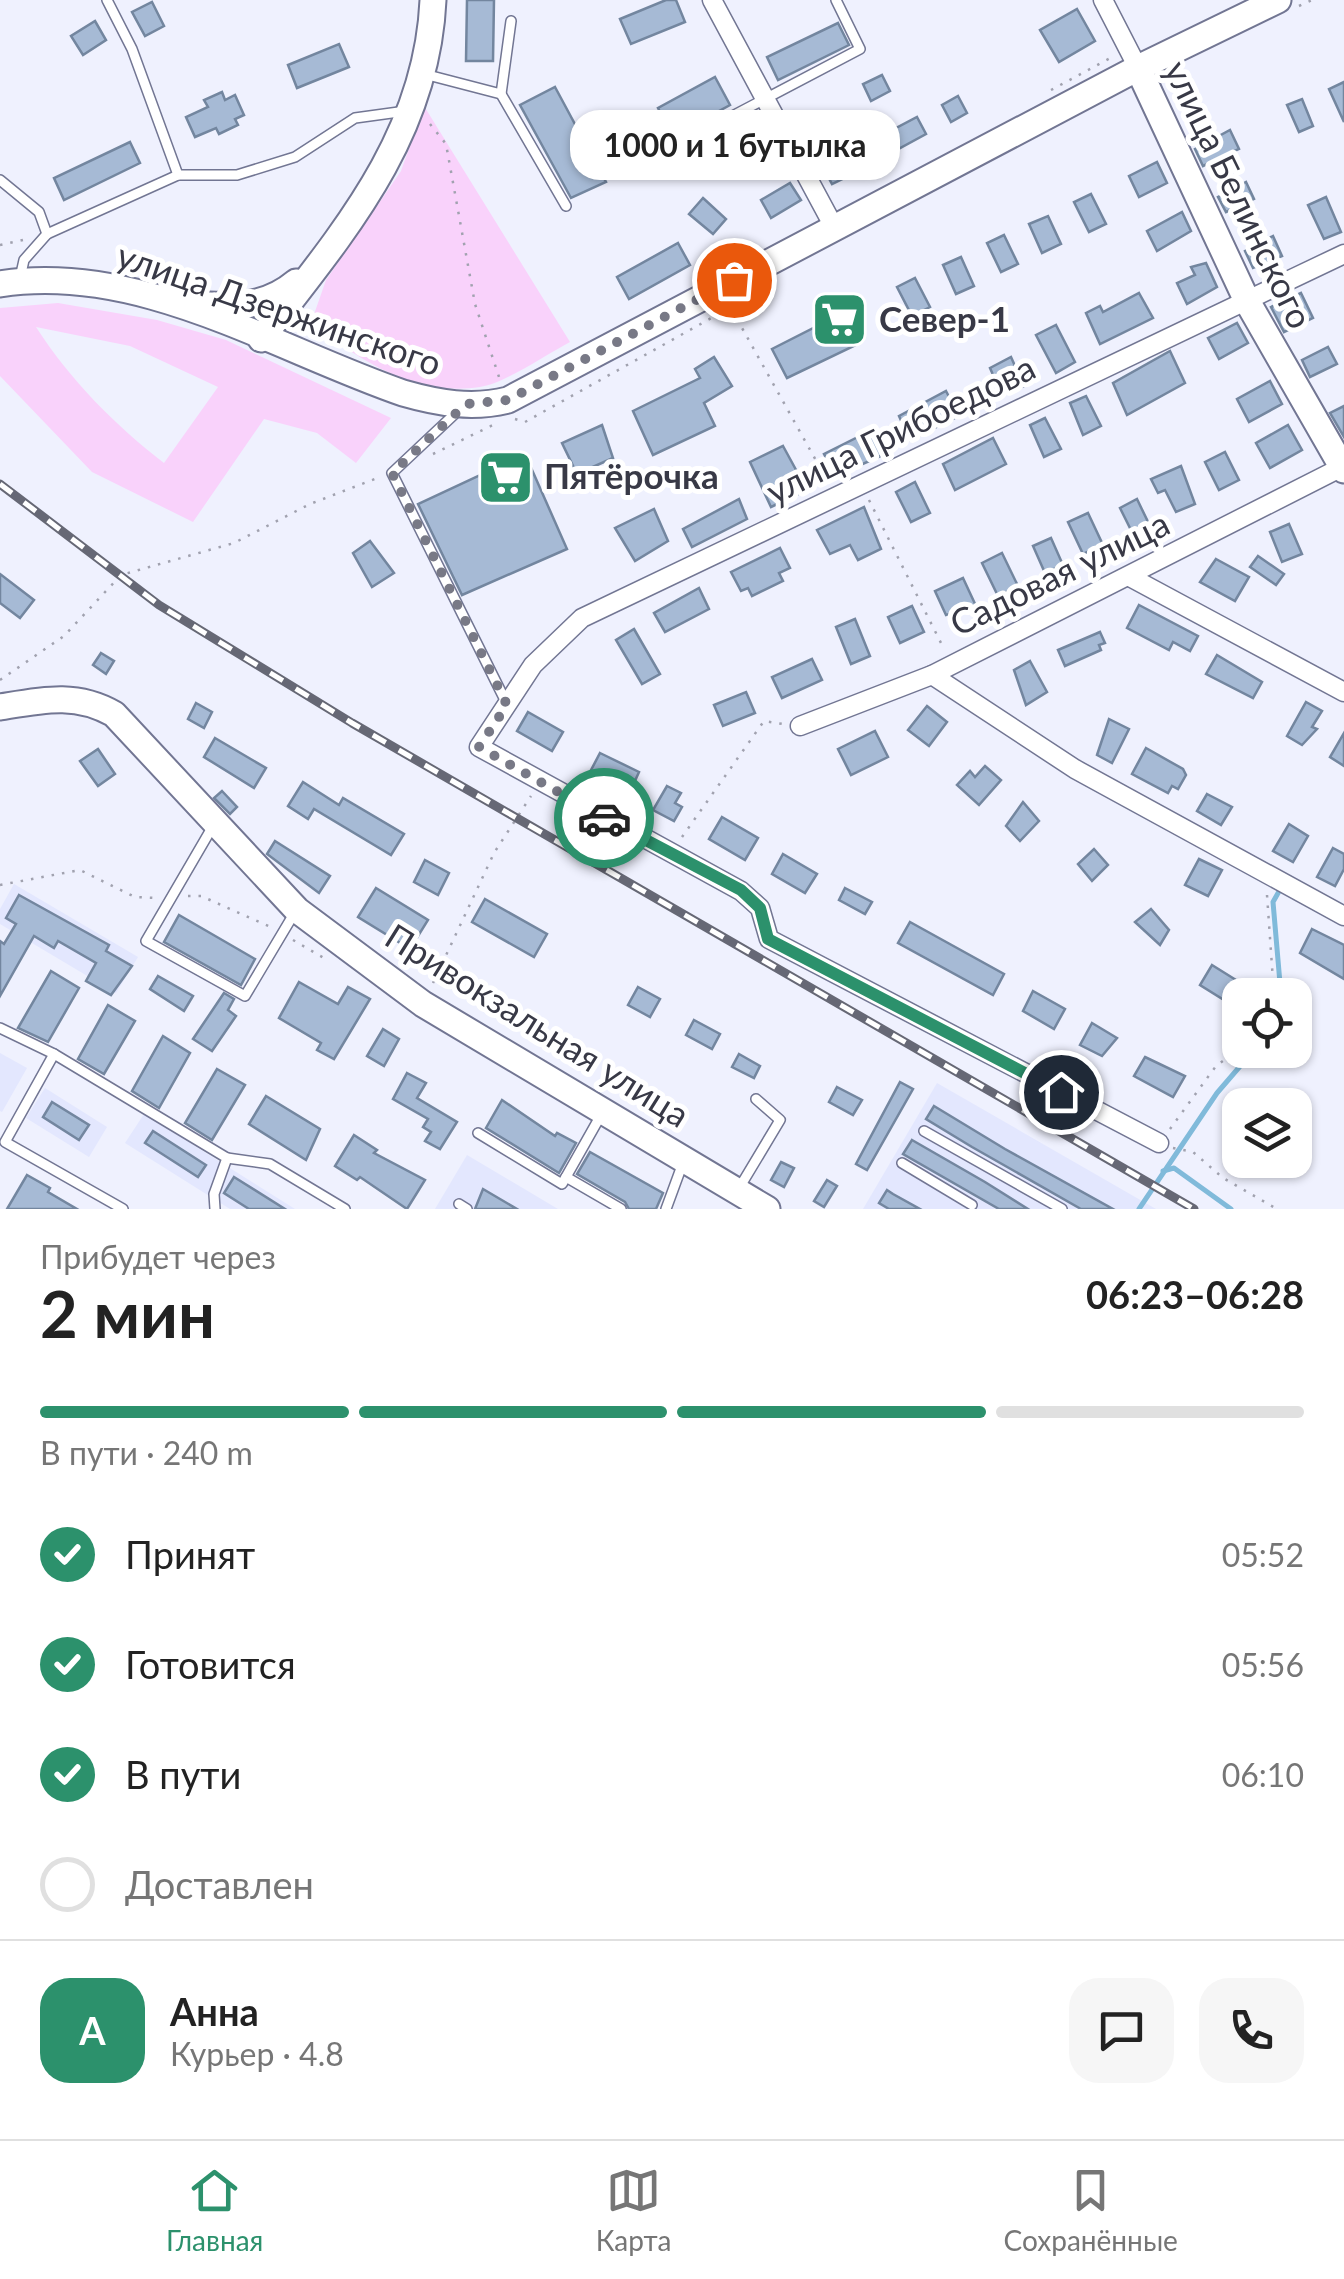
<!DOCTYPE html>
<html lang="ru">
<meta charset="utf-8">
<style>
:root{--surface:#fff;--page:#f6f6f6;--text:#222;--muted:#767676;--line:#e0e0e0;--accent:#2c916c}
body{margin:0;font-family:Lato,sans-serif;background:var(--page);color:var(--text);height:100vh;display:flex;flex-direction:column;font-size:38px;white-space:nowrap}
*{box-sizing:border-box;margin:0}
p{font-size:32px;color:var(--muted)}
.icon{flex:none;width:55px;height:55px;fill:none;stroke:currentColor;stroke-width:2;stroke-linecap:round;stroke-linejoin:round}
.map{position:relative;height:1209px;overflow:hidden}
.details{display:flex;flex-direction:column;background:var(--surface);flex:1}
.details>*{flex:none}
.buttons{position:absolute;left:1222px;top:978px;display:grid;gap:20px}
.buttons a{display:grid;place-items:center;width:90px;height:90px;border-radius:20px;background:var(--surface);box-shadow:0 2px 8px #0004;font-size:50px}
.pin{position:absolute;display:grid;place-items:center;width:85px;height:85px;color:#fff;margin:-42px;border:5px solid #fff;border-radius:50%;box-shadow:0 2px 10px #0007}
.courier{position:absolute;display:grid;place-items:center;width:100px;height:100px;margin:-50px;border:8px solid #2c916c;border-radius:50%;background:#fff;color:#222;box-shadow:0 2px 12px #0007}
.bubble{position:absolute;height:70px;border-radius:30px;background:var(--surface);box-shadow:0 2px 8px #0004;font-size:32px;font-weight:700;line-height:70px;text-align:center}
.summary em{font-style:normal;font-weight:700}
.summary div{display:flex;flex-direction:column-reverse}
.summary{display:flex;align-items:center;justify-content:space-between;height:170px;padding:0 40px}
h1{font-size:65px;font-weight:700;line-height:75px}
.bar{display:grid;grid-template-columns:repeat(4,1fr);gap:15px 10px;align-content:center;height:120px;padding:0 40px}
.bar i{height:12px;border-radius:8px;background:var(--line)}
.bar .active{background:var(--accent)}
.bar p{grid-column:span 4}
.line{display:flex;align-items:center;gap:25px;padding:0 40px;border-top:2px solid var(--line)}
.line div{flex:1}
.round{display:grid;place-items:center;flex:none;width:105px;height:105px;border-radius:30px;background:var(--page)}
ol{padding:0 40px;list-style:none}
li{display:flex;align-items:center;gap:30px;height:110px}
li p{margin-inline-start:auto}
li .icon{padding:10px;border-radius:50%;background:var(--accent);color:#fff;stroke-width:4}
li:last-child{color:var(--muted)}
li i{width:55px;height:55px;border:5px solid var(--line);border-radius:50%}
.tab-bar{display:flex;justify-content:space-around;align-items:center;height:140px;border-top:2px solid var(--line);background:var(--surface);font-size:28px;color:var(--muted)}
.tab-bar a{display:grid;justify-items:center;gap:5px}
.tab-bar .active{color:var(--accent)}
.map>svg:first-child{display:block}
.built{fill:#e3e7fe}
.green{fill:#f9d2fb;fill-rule:evenodd}
.lines{fill:none;stroke-linecap:round;stroke-linejoin:round}
.stream{stroke:#80bada;stroke-width:5}
.building{fill:#a6bad5;stroke:#73869f;stroke-width:2.5}
.lane-casing{stroke:#727693;stroke-width:12}
.street-casing{stroke:#727693;stroke-width:21}
.secondary-casing{stroke:#727693;stroke-width:29}
.path{stroke:#a1a2af;stroke-width:2.5;stroke-dasharray:2.5 8;stroke-linecap:butt}
.lane{stroke:#fff;stroke-width:9}
.street{stroke:#fff;stroke-width:18}
.secondary{stroke:#fff;stroke-width:25}
.rail-casing{stroke:#666875;stroke-width:9}
.rail{stroke:#fff;stroke-width:5;stroke-dasharray:15;stroke-linecap:butt}
.done{stroke:#787986;stroke-width:10;stroke-dasharray:0 18}
.route{stroke:#2c916c;stroke-width:12}
.labels{text-anchor:middle;stroke-width:10;stroke-linejoin:round;paint-order:stroke}
.street-label{font-size:35px;fill:#383946;stroke:#fff}
.poi-label{font-size:35px;font-weight:bold;fill:#383946;stroke:#fff;text-anchor:start}
</style>
<div class="map">
<svg width="1344" height="1209" viewBox="0 0 1344 1209">
<rect width="100%" height="100%" fill="#eff1fe"/>
<g class="built">
<polygon points="14,884 138,957 116,993 0,924 0,909"/>
<polygon points="0,1053 27,1068 2,1112 0,1111"/>
<polygon points="937,1083 1156,1209 863,1209"/>
<polygon points="45,1088 107,1127 89,1157 26,1118"/>
<polygon points="144,1114 295,1209 230,1209 125,1143"/>
<polygon points="467,1155 558,1209 435,1209"/>
</g>
<g class="green">
<path d="M424,106L570,342C547,354 504,384 480,387C414,397 360,360 311,323L326,280L401,171Z"/>
<path d="M58,303L157,320L226,340L391,418L356,463L317,433L264,419L193,522L92,472L0,376V308ZM36,327L130,346L218,387L164,463C115,425 70,380 36,327Z"/>
</g>
<g class="lines">
<g class="stream">
<polyline points="1281,995 1273,902 1282,886"/>
<polyline points="1163,1171 1174,1168 1231,1209"/>
<polyline points="1139,1209 1217,1093 1254,1050"/>
</g>
</g>
<g class="building">
<polygon points="467,0 494,0 493,61 466,61"/>
<polygon points="666,0 676,0 685,22 631,44 620,19"/>
<polygon points="152,2 164,26 145,36 132,12"/>
<polygon points="1077,9 1095,41 1059,62 1040,30"/>
<polygon points="95,21 106,40 83,55 71,36"/>
<polygon points="838,23 849,45 778,80 767,57"/>
<polygon points="339,44 349,67 297,88 288,65"/>
<polygon points="882,75 890,91 871,101 863,84"/>
<polygon points="715,77 730,105 673,136 658,108"/>
<polygon points="1344,82 1344,122 1329,89"/>
<polygon points="555,87 606,182 571,198 520,105"/>
<polygon points="222,92 225,100 235,95 244,115 235,119 238,125 219,134 216,128 195,137 186,117 208,107 204,100"/>
<polygon points="958,96 967,113 951,122 942,105"/>
<polygon points="1302,99 1313,126 1299,132 1287,105"/>
<polygon points="917,117 926,134 891,153 881,136"/>
<polygon points="1230,130 1239,149 1203,166 1195,149"/>
<polygon points="130,142 140,163 64,200 54,178"/>
<polygon points="853,145 865,168 832,184 824,169 843,159 839,152"/>
<polygon points="1157,162 1167,183 1139,197 1129,176"/>
<polygon points="1246,182 1254,199 1226,212 1218,197"/>
<polygon points="790,183 801,200 771,218 761,200"/>
<polygon points="1091,194 1106,224 1089,232 1074,202"/>
<polygon points="1326,197 1341,232 1324,239 1308,205"/>
<polygon points="703,198 726,219 713,234 689,214"/>
<polygon points="1182,212 1191,231 1157,251 1147,231"/>
<polygon points="1048,216 1061,244 1042,253 1029,224"/>
<polygon points="1004,235 1018,264 1001,272 987,243"/>
<polygon points="1273,236 1282,256 1253,268 1245,251"/>
<polygon points="678,243 690,265 629,299 617,277"/>
<polygon points="961,257 974,286 956,294 943,265"/>
<polygon points="1206,263 1217,287 1187,304 1177,283 1195,275 1191,267"/>
<polygon points="915,278 930,307 912,316 897,287"/>
<polygon points="1139,293 1153,318 1100,344 1086,313 1100,306 1103,312"/>
<polygon points="1301,293 1313,318 1284,332 1271,307"/>
<polygon points="841,314 856,345 787,378 772,349"/>
<polygon points="1237,323 1248,343 1219,359 1208,338"/>
<polygon points="1056,325 1075,362 1056,373 1036,335"/>
<polygon points="1328,347 1337,364 1310,377 1302,360"/>
<polygon points="1170,351 1185,383 1127,415 1113,383"/>
<polygon points="714,357 732,386 704,403 715,426 653,455 633,411 700,378 695,369"/>
<polygon points="1011,357 1024,386 1002,395 990,368"/>
<polygon points="1270,381 1282,404 1249,422 1237,399"/>
<polygon points="946,391 959,416 910,440 899,416"/>
<polygon points="1086,396 1101,426 1083,435 1070,403"/>
<polygon points="1344,406 1344,437 1330,413"/>
<polygon points="1045,418 1061,449 1044,457 1030,425"/>
<polygon points="602,425 613,458 577,474 562,443"/>
<polygon points="1288,425 1302,450 1270,468 1256,443"/>
<polygon points="874,429 885,454 836,476 824,454"/>
<polygon points="993,438 1006,464 955,490 943,464"/>
<polygon points="783,446 807,490 771,507 750,462"/>
<polygon points="1225,452 1239,480 1219,490 1205,462"/>
<polygon points="525,454 567,549 462,595 418,504"/>
<polygon points="1181,466 1195,504 1176,512 1165,490 1158,493 1151,479"/>
<polygon points="915,482 930,513 911,522 896,492"/>
<polygon points="739,499 747,519 692,547 683,529"/>
<polygon points="1137,499 1149,524 1132,532 1120,508"/>
<polygon points="864,507 881,549 858,560 850,545 830,554 817,530"/>
<polygon points="654,509 668,541 635,561 615,528"/>
<polygon points="1088,513 1103,545 1083,554 1068,522"/>
<polygon points="1289,524 1302,554 1282,562 1270,532"/>
<polygon points="1051,538 1063,565 1045,573 1033,546"/>
<polygon points="370,541 394,573 372,587 353,553"/>
<polygon points="780,548 790,568 779,573 783,581 752,596 748,588 741,591 731,572"/>
<polygon points="1002,553 1018,586 998,596 982,563"/>
<polygon points="1258,556 1284,574 1276,585 1250,567"/>
<polygon points="1216,559 1249,577 1235,601 1200,582"/>
<polygon points="0,574 34,600 20,618 0,603"/>
<polygon points="963,578 976,606 946,615 935,591"/>
<polygon points="699,588 709,609 665,632 654,613"/>
<polygon points="1139,605 1198,636 1190,651 1173,642 1169,650 1127,628"/>
<polygon points="912,606 924,632 900,643 888,617"/>
<polygon points="855,619 870,656 851,664 836,627"/>
<polygon points="634,629 660,674 642,684 616,640"/>
<polygon points="1100,632 1105,643 1099,645 1101,650 1065,666 1058,650"/>
<polygon points="101,653 114,661 106,674 93,665"/>
<polygon points="1217,655 1262,682 1253,698 1206,674"/>
<polygon points="812,659 822,680 782,698 772,677"/>
<polygon points="1030,661 1047,692 1026,705 1014,670"/>
<polygon points="746,692 755,713 723,726 714,705"/>
<polygon points="1306,702 1322,711 1312,727 1317,729 1302,745 1287,736"/>
<polygon points="196,703 212,712 204,728 188,719"/>
<polygon points="927,706 947,722 929,746 908,730"/>
<polygon points="528,712 563,732 552,751 517,731"/>
<polygon points="1109,719 1129,729 1112,763 1097,755"/>
<polygon points="875,731 888,757 851,775 838,749"/>
<polygon points="1344,733 1344,766 1330,757"/>
<polygon points="215,738 266,768 254,788 204,757"/>
<polygon points="1146,748 1183,769 1186,775 1178,789 1172,786 1168,793 1132,774"/>
<polygon points="98,749 115,774 98,786 80,761"/>
<polygon points="600,753 639,772 634,783 626,779 621,788 590,772"/>
<polygon points="985,766 1001,780 979,805 957,785 970,771 975,777"/>
<polygon points="303,782 339,805 343,798 404,834 391,855 314,809 308,819 288,806"/>
<polygon points="667,786 681,793 675,803 682,807 674,821 653,810"/>
<polygon points="222,791 237,807 230,814 214,798"/>
<polygon points="1207,794 1232,807 1221,825 1197,811"/>
<polygon points="1023,802 1039,821 1020,841 1006,826"/>
<polygon points="722,817 758,838 745,860 709,839"/>
<polygon points="1289,824 1308,836 1293,862 1273,851"/>
<polygon points="275,841 330,876 319,893 267,854"/>
<polygon points="1333,848 1344,854 1344,869 1335,886 1317,877"/>
<polygon points="1094,849 1108,865 1092,881 1078,864"/>
<polygon points="783,854 817,874 805,893 772,874"/>
<polygon points="1199,859 1222,870 1208,896 1185,885"/>
<polygon points="425,860 449,873 438,895 414,882"/>
<polygon points="376,888 428,920 410,949 358,917"/>
<polygon points="845,888 872,902 865,914 839,900"/>
<polygon points="19,895 109,945 106,951 132,966 111,995 86,981 96,963 58,941 54,948 34,936 0,996 0,941 4,944 16,924 6,918"/>
<polygon points="485,899 547,934 534,957 472,922"/>
<polygon points="1151,909 1169,930 1160,945 1135,922"/>
<polygon points="179,915 255,959 241,985 164,942"/>
<polygon points="910,922 1004,974 993,995 898,943"/>
<polygon points="1312,929 1344,945 1344,979 1300,953"/>
<polygon points="1212,965 1260,995 1240,995 1240,1010 1200,985"/>
<polygon points="51,971 79,988 48,1042 18,1028"/>
<polygon points="158,976 193,996 184,1011 150,989"/>
<polygon points="299,982 338,1004 348,987 370,999 334,1059 317,1050 321,1043 279,1018"/>
<polygon points="638,987 660,999 650,1017 628,1005"/>
<polygon points="1033,991 1065,1009 1054,1029 1023,1011"/>
<polygon points="224,993 234,999 228,1010 236,1016 212,1051 193,1039"/>
<polygon points="108,1005 135,1021 104,1074 78,1059"/>
<polygon points="694,1020 720,1034 712,1049 686,1035"/>
<polygon points="1092,1023 1117,1038 1102,1056 1080,1045"/>
<polygon points="383,1029 399,1039 384,1066 367,1056"/>
<polygon points="163,1036 190,1053 159,1108 132,1091"/>
<polygon points="739,1054 760,1066 754,1078 732,1067"/>
<polygon points="1145,1057 1185,1076 1173,1097 1134,1076"/>
<polygon points="217,1069 245,1085 212,1140 185,1123"/>
<polygon points="407,1073 426,1083 417,1098 457,1122 440,1149 425,1141 431,1132 423,1127 428,1119 393,1099"/>
<polygon points="900,1082 913,1089 867,1170 856,1164"/>
<polygon points="837,1087 862,1100 853,1115 829,1102"/>
<polygon points="266,1096 320,1129 306,1160 249,1124"/>
<polygon points="502,1100 555,1136 557,1133 576,1143 559,1173 486,1128"/>
<polygon points="52,1102 89,1125 79,1140 43,1117"/>
<polygon points="934,1106 1005,1149 1113,1209 1081,1209 972,1147 926,1119"/>
<polygon points="153,1131 206,1165 198,1177 145,1143"/>
<polygon points="354,1135 377,1150 374,1153 425,1180 407,1209 360,1177 357,1180 335,1166"/>
<polygon points="912,1140 985,1182 1028,1209 999,1209 903,1154"/>
<polygon points="590,1152 663,1193 656,1209 629,1209 625,1202 577,1174"/>
<polygon points="781,1162 794,1168 784,1187 771,1180"/>
<polygon points="27,1175 50,1188 48,1192 77,1209 7,1209"/>
<polygon points="234,1177 285,1209 249,1209 224,1193"/>
<polygon points="827,1180 837,1186 824,1207 814,1201"/>
<polygon points="483,1189 517,1209 475,1209"/>
<polygon points="887,1190 893,1194 920,1209 889,1209 879,1203"/>
</g>
<g class="lines">
<defs>
<g id="lane">
<polyline points="107,0 132,49 178,175"/>
<polyline points="424,74 501,94 511,21"/>
<polyline points="501,94 566,206"/>
<polyline points="664,152 860,49 836,0"/>
<polyline points="0,180 39,212 47,234"/>
<polyline points="20,278 24,260 47,234 178,175 237,175 295,157 355,118 406,111"/>
<polyline points="460,409 392,473 506,702"/>
<polyline points="213,826 146,941 245,996 295,912"/>
<polyline points="0,1028 54,1054 5,1142 123,1209"/>
<polyline points="54,1054 227,1158 214,1194 215,1209"/>
<polyline points="924,1131 1062,1209"/>
<polyline points="478,1133 562,1184 601,1115"/>
<polyline points="227,1158 270,1164 345,1209"/>
<polyline points="902,1163 972,1205"/>
<polyline points="566,1177 621,1209"/>
<polyline points="738,1190 780,1120 756,1099"/>
<polyline points="459,1204 467,1209"/>
<polyline points="666,1209 684,1160"/>
</g>
<g id="street">
<polyline points="712,0 834,227"/>
<polyline points="1103,0 1138,68"/>
<polyline points="1130,577 1344,692"/>
<polyline points="932,675 1075,769 1344,916"/>
<polyline points="800,726 932,675 1344,466"/>
<polyline points="1159,1143 769,939 760,908 741,891 479,747 533,665 582,618 1344,254"/>
</g>
<g id="secondary">
<polyline points="1138,68 1247,301 1344,470"/>
<path d="M0,284C140,262 275,349 403,393C438,403 472,409 508,400L1138,68L1278,0"/>
<path d="M193,304C231,307 265,308 296,282"/>
<path d="M261,339C341,235 427,138 433,0"/>
<path d="M0,707C42,700 76,692 114,714L297,910L423,1004L767,1209"/>
</g>
</defs>
<use href="#lane" class="lane-casing"/>
<use href="#street" class="street-casing"/>
<use href="#secondary" class="secondary-casing"/>
<g class="path">
<polyline points="1299,6 1312,0"/>
<polyline points="1051,90 1114,56"/>
<polyline points="430,124 446,144 475,304 500,380"/>
<polyline points="0,245 23,240"/>
<polyline points="732,310 828,482"/>
<polyline points="515,419 525,422 749,297"/>
<polyline points="433,454 493,425"/>
<polyline points="869,500 944,649"/>
<polyline points="0,680 64,636 121,575 234,543 310,504 380,477"/>
<polyline points="682,837 764,721 783,724"/>
<polyline points="0,885 80,870 135,897 155,898"/>
<polyline points="1267,895 1274,995"/>
<polyline points="188,896 201,896 273,928"/>
<polyline points="293,940 329,961"/>
<polyline points="433,983 494,853 531,796"/>
<polyline points="1170,1129 1216,1066 1240,1048"/>
<polyline points="1173,1148 1193,1152 1223,1178 1277,1209"/>
</g>
<use href="#lane" class="lane"/>
<use href="#street" class="street"/>
<use href="#secondary" class="secondary"/>
<defs>
<polyline id="rail" points="0,484 159,605 352,723 1194,1209"/>
</defs>
<use href="#rail" class="rail-casing"/>
<use href="#rail" class="rail"/>
</g>
<g class="lines">
<polyline class="done" points="604,818 479,747 507,705 392,473 466,404 508,400 734,280"/>
<polyline class="route" points="604,818 741,890 760,908 768,939 1061,1092"/>
</g>
<defs>
<symbol id="supermarket-square" viewBox="-11 -11 22 22"><rect x="-9" y="-9" width="18" height="18" rx="4" fill="#2c916c" stroke="#fff"/><path d="M-6-5.5h2.5l.6 2H6L4.5 2H-2.5L-4.4-4H-6ZM-1.5 3.2a1.3 1.3 0 1 0 .1 0ZM3 3.2a1.3 1.3 0 1 0 .1 0Z" fill="#fff"/></symbol>
</defs>
<g fill-rule="evenodd">
<use href="#supermarket-square" x="808" y="288" width="63" height="63"/>
<use href="#supermarket-square" x="474" y="446" width="63" height="63"/>
</g>
<g class="labels">
<g class="street-label">
<text transform="translate(1238 195) rotate(64)" y="12">улица Белинского</text>
<text transform="translate(279 310) rotate(19)" y="12">улица Дзержинского</text>
<text transform="translate(901 430) rotate(-26)" y="12">улица Грибоедова</text>
<text transform="translate(1060 574) rotate(-26)" y="12">Садовая улица</text>
<text transform="translate(537 1026) rotate(32)" y="12">Привокзальная улица</text>
</g>
<g class="poi-label">
<text x="879" y="332">Север-1</text>
<text x="544" y="489">Пятёрочка</text>
</g>
</g>
</svg>
<div class="buttons">
<a><svg class="icon" aria-label="locate" viewBox="0 0 24 24"><circle cx="12" cy="12" r="6"/><path d="M12 2v4M12 18v4M2 12h4M18 12h4"/></svg></a>
<a><svg class="icon" aria-label="layers" viewBox="0 0 24 24"><path d="M12 4l9 5-9 5-9-5zM3 14l9 5 9-5"/></svg></a>
</div>
<div class="pin" style="left:734px;top:280px;background:#ea580c"><svg class="icon" aria-label="bag" viewBox="0 0 24 24"><path d="M5 8h14l-1 12H6zM9 8a3 3 0 0 1 6 0"/></svg></div>
<div class="pin" style="left:1061px;top:1092px;background:#1f2937"><svg class="icon" aria-label="home" viewBox="0 0 24 24"><path d="M3 11l9-7 9 7M6 9v11h12V9"/></svg></div>
<div class="courier" style="left:604px;top:818px"><svg class="icon" aria-label="car" viewBox="0 0 24 24"><path d="M5 17H2v-5l4-1 3-4h7l3 4 3 1v5h-3M9 17h6M6 11h13"/><circle cx="7" cy="17" r="2"/><circle cx="17" cy="17" r="2"/></svg></div>
<div class="bubble" style="left:570px;top:110px;width:330px">1000 и 1 бутылка</div>
</div>
<section class="details">
<div class="summary"><div><h1>2 мин</h1><p>Прибудет через</p></div><em>06:23–06:28</em></div>
<div class="bar"><i class="active"></i><i class="active"></i><i class="active"></i><i></i><p>В пути · 240 m</p></div>
<ol>
<li><svg class="icon" aria-label="check" viewBox="0 0 24 24"><path d="M5 12l5 5 9-10"/></svg>Принят<p>05:52</p></li>
<li><svg class="icon" aria-label="check" viewBox="0 0 24 24"><path d="M5 12l5 5 9-10"/></svg>Готовится<p>05:56</p></li>
<li><svg class="icon" aria-label="check" viewBox="0 0 24 24"><path d="M5 12l5 5 9-10"/></svg>В пути<p>06:10</p></li>
<li><i></i>Доставлен</li>
</ol>
<div class="line" style="height:180px"><b class="round" style="background:var(--accent);color:#fff">А</b><div><b>Анна</b><p>Курьер · 4.8</p></div><a class="round"><svg class="icon" aria-label="chat" viewBox="0 0 24 24"><path d="M4 5h16v11H9l-5 4z"/></svg></a><a class="round"><svg class="icon" aria-label="phone" viewBox="0 0 24 24"><path d="M5 4h4l2 5-3 2q2 4 5 5l2-3 5 2v4C11 20 4 13 5 4z"/></svg></a></div>
</section>
<nav class="tab-bar">
<a class="active"><svg class="icon" aria-label="home" viewBox="0 0 24 24"><path d="M3 11l9-7 9 7M6 9v11h12V9"/></svg>Главная</a>
<a><svg class="icon" aria-label="map" viewBox="0 0 24 24"><path d="M3 6l6-2 6 2 6-2v14l-6 2-6-2-6 2zM9 4v14M15 6v14"/></svg>Карта</a>
<a><svg class="icon" aria-label="saved" viewBox="0 0 24 24"><path d="M7 4h10v16l-5-4-5 4z"/></svg>Сохранённые</a>
</nav>
